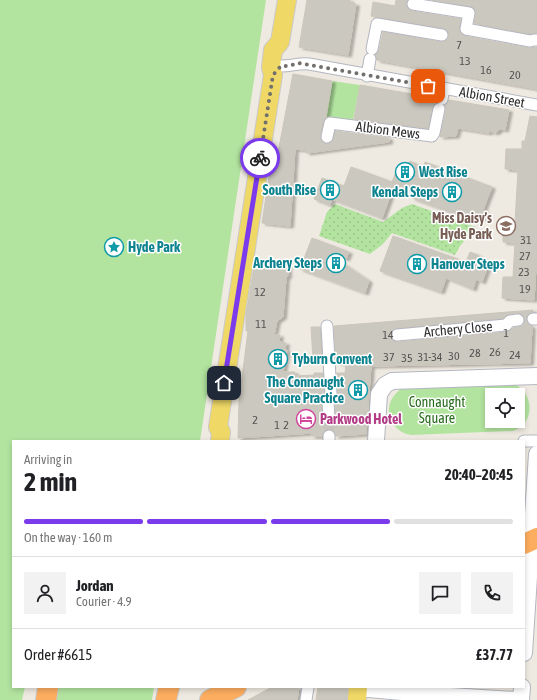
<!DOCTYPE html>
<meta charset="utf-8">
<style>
:root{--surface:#fff;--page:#f2f2f2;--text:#202124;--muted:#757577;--line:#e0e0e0;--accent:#7c3aed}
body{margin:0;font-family:"Asap Condensed",sans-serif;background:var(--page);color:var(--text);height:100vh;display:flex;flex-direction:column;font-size:15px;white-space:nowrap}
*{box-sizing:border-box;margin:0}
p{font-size:13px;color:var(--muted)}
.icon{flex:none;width:22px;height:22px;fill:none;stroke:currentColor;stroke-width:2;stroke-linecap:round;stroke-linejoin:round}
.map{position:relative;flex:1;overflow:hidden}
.details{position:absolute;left:12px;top:440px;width:513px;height:248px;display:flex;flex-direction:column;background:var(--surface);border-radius:0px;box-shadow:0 2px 6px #0003}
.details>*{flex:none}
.fabs{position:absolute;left:485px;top:388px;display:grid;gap:8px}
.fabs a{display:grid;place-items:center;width:40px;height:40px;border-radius:0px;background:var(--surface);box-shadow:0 2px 6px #0003;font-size:20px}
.pin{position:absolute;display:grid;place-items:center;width:34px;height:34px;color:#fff;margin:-17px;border-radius:8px;box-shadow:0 2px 6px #0006}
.courier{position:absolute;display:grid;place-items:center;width:40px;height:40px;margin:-20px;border:3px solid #7c3aed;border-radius:50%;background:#fff;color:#222;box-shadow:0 1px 5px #0007}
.head em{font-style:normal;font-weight:700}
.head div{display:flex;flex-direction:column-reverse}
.head{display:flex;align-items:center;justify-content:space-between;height:68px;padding:0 12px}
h1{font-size:26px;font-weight:700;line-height:30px}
.bar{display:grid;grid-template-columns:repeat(4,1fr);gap:6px 4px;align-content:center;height:48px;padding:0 12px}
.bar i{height:5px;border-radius:3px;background:var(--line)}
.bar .active{background:var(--accent)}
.bar p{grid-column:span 4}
.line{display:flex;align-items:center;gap:10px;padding:0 12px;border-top:1px solid var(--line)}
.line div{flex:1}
.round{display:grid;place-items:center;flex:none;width:42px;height:42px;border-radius:0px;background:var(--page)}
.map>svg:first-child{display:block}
.grass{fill:url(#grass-dots)}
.park{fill:#b2e49f;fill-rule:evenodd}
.building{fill:#cbc8bf;stroke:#cbc6ba;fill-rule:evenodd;filter:url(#shadow)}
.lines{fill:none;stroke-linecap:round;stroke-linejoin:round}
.street-tunnel{stroke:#c8c4bd;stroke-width:11;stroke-dasharray:11 5.5;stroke-linecap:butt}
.street-casing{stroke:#b4b6c1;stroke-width:13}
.secondary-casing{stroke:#b4b6c1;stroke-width:18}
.primary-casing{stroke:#c9c9c9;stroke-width:20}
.highway-casing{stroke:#c9c9c9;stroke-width:22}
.street{stroke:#fff;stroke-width:11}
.secondary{stroke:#fff;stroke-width:16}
.primary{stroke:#efd866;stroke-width:18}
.highway{stroke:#fcad5f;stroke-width:20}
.done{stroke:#72706d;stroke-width:4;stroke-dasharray:0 7.2}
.route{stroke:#7c3aed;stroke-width:5}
.labels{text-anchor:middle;stroke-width:3;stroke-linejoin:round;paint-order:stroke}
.number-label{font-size:12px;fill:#555452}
.street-label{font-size:14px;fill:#2e2e2e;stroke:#fff}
.culture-label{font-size:14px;font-weight:bold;fill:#0d838f;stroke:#fff;text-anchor:start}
.education-label{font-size:14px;font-weight:bold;fill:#785e54;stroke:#fff;text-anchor:end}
.park-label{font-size:14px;fill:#286c1d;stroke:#fff}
.hotel-label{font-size:14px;font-weight:bold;fill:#b23c85;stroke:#fff;text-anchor:start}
</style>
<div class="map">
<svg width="537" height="700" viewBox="0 0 537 700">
<defs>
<pattern id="grass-dots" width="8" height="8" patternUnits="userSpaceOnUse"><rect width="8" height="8" fill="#b2e49f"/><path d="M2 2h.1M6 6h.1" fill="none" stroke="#99c489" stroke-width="1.8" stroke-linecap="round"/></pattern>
<filter id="shadow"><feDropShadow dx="3.5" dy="2" stdDeviation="1" flood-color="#0004"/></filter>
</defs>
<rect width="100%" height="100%" fill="#efeae1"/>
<polygon class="grass" points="335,204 383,222 402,208 412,204 476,227 460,246 455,255 392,233 383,244 370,254 319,236 327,212"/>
<g class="park">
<polygon points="0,0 266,0 200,441 13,441 13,687 25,687 22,700 0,700"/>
<polygon points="332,81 360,85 353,120 326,116"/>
<path d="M514,384C535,394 535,423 513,431L411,435C385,430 381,400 404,387ZM492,395H518V421H492Z"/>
<polygon points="55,687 154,687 152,700 54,700"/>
</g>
<g class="building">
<polygon points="307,0 350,0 350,3 356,4 348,55 299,47"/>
<polygon points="396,0 407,0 407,7 412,11 461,19 459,31 464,36 529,48 537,47 537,89 377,60 375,55 379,50 383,32 441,42 445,41 449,37 448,32 443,28 371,16 373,2 395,6"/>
<polygon points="432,0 537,0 537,33 530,34 474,23 476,14 473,7"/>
<polygon points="293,74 332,81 326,117 323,122 320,136 321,140 323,142 326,144 332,142 335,131 389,138 389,142 307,153 304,150 295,149 290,226 262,223 271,163 276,163"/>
<polygon points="360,85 435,98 436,103 432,108 428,128 354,119"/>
<polygon points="449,100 509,110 505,130 500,129 496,133 489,131 489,133 458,128 456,136 440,137 446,110 445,105"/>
<polygon points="530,116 537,117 537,251 534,300 502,298 503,277 513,277 515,243 503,242 503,229 508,229 508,222 515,222 518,170 505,169 506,149 522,149 522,141 525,141"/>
<polygon points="410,161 423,167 425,162 492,187 483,210 486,212 484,219 480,218 478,222 412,198 415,191 392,182 399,164 407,168"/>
<polygon points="351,167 395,183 382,218 332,199 330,205 314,199 322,178 344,186"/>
<polygon points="393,236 466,262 470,252 478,255 477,258 483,260 482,264 488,266 482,282 476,279 473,289 446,278 441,292 380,271"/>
<polygon points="312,238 349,252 346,259 331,253 330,255 369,281 365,293 300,269"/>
<path d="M257,264L266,266V264L277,266V265L288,266V276L286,278L283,317L277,321L274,335H280L279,342L286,343L285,350H287L283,372H295L294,376L314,375V373H323L324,393L321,402L322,419L323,423L326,425H332L336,419L335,403L338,394L337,373H345L346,364L336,362L334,326L533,310V312L529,313L526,319L527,323L532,327L530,363L371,366L366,434L336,436L333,430L329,429L325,430L322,436H312V433L238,438L239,401L248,331H246V315L254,267H256ZM517,313L521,314L524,316V323L522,326L513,328L507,332L398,342L394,341L390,336L391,332L396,328L503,318L509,314Z"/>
<polygon points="311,327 320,327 322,361 313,360"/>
<polygon points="272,687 299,687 297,700 248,700"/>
<polygon points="318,687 347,687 347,700 316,700"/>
</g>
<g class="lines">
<polyline class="street-tunnel" points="329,419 329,436"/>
<defs>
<g id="street">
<polyline points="413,4 469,13 466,29 530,41 534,40 537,40"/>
<polyline points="372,49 377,24 442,35"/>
<path d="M281,66C292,66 298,63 309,64L537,105"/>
<polyline points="367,76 370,59"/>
<polyline points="442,99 444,89"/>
<polyline points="327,137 330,123 432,136 434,133 439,109"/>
<polyline points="533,319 537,319"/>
<polyline points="327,326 331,394 328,402 329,419"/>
<polyline points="397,335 506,325 510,321 518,320"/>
<polyline points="329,436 329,441"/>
<polyline points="524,441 537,441"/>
<polyline points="306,700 308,687"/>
</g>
<g id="secondary">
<polyline points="376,441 379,394 385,385 392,381 537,376"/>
<polyline points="524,653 537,454"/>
<polyline points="358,688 434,695 514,700"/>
<polyline points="521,700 522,687"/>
</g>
<g id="primary">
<polyline points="220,441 221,432 218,427 273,75 271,67 273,50 280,42 287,0"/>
<polyline points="357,700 358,687"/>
</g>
<g id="highway">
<polyline points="524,544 537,538"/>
<polyline points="46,700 48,687"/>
<polyline points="166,700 169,687"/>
<polyline points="210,700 236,687"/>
</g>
</defs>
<use href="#street" class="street-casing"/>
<use href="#secondary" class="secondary-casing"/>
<use href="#primary" class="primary-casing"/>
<use href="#highway" class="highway-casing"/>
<use href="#street" class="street"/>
<use href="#secondary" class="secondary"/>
<use href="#primary" class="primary"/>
<use href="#highway" class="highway"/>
</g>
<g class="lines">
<polyline class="done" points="260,158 273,75 281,66 288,66 299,63 428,86"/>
<polyline class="route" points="224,383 260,158"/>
</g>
<defs>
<symbol id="building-ring" viewBox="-11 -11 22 22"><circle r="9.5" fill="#fff" stroke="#0f9aa8" stroke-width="1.5"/><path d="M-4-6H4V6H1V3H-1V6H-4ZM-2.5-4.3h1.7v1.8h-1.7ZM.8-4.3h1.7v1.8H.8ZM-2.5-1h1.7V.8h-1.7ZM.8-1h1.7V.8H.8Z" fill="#0f9aa8"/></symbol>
<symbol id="school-ring" viewBox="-11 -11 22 22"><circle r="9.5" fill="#fff" stroke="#8d6e63" stroke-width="1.5"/><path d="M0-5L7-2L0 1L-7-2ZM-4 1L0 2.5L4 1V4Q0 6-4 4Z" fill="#8d6e63"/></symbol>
<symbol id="sight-ring" viewBox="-11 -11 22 22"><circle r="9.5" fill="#fff" stroke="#0f9aa8" stroke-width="1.5"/><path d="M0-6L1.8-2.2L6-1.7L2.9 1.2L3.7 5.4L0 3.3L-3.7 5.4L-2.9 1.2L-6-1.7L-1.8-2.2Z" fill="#0f9aa8"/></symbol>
<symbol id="hotel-ring" viewBox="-11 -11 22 22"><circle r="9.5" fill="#fff" stroke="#d1479c" stroke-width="1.5"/><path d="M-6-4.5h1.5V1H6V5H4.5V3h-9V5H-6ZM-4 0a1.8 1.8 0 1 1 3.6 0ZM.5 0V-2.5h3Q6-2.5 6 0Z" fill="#d1479c"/></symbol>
</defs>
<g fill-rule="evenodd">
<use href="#building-ring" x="394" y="161" width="22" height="22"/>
<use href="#building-ring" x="319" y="179" width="22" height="22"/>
<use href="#building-ring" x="441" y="181" width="22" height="22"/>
<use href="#school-ring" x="495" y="215" width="22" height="22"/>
<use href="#sight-ring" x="103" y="236" width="22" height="22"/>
<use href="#building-ring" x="325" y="252" width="22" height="22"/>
<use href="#building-ring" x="406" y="253" width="22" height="22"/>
<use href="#building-ring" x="267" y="348" width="22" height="22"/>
<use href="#building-ring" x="347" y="379" width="22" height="22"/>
<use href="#hotel-ring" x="295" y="408" width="22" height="22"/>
</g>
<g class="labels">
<g class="number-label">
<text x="459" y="49">7</text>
<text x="465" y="65">13</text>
<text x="486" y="74">16</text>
<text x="515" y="79">20</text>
<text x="526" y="244">31</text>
<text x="525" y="260">27</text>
<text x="524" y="276">23</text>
<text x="525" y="293">19</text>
<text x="260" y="296">12</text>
<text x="261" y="328">11</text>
<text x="506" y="337">1</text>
<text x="388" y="339">14</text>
<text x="495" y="356">26</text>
<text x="475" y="357">28</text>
<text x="515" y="359">24</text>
<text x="454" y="360">30</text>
<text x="389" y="361">37</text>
<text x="430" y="361">31-34</text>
<text x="407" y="362">35</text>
<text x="255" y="424">2</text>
<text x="277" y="429">1</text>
<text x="286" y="429">2</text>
</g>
<g class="street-label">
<text transform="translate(492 97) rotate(10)" y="5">Albion Street</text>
<text transform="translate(388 130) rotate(7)" y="5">Albion Mews</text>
<text transform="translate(458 329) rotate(-5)" y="5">Archery Close</text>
</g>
<g class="culture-label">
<text x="419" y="177">West Rise</text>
<text x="316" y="195" text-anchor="end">South Rise</text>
<text x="438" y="197" text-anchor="end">Kendal Steps</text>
<text x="128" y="252">Hyde Park</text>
<text x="322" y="268" text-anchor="end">Archery Steps</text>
<text x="431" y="269">Hanover Steps</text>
<text x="292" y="364">Tyburn Convent</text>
<text x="344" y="387" text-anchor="end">The Connaught<tspan x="344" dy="16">Square Practice</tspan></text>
</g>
<g class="education-label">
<text x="492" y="223">Miss Daisy’s<tspan x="492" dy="16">Hyde Park</tspan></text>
</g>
<g class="park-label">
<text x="437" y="407">Connaught<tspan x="437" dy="16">Square</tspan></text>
</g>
<g class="hotel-label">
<text x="320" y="424">Parkwood Hotel</text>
</g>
</g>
</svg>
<div class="fabs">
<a><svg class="icon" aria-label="locate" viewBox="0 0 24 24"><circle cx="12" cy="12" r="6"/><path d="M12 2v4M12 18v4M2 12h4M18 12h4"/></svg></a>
</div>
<div class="pin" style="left:428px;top:86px;background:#ea580c"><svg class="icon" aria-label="bag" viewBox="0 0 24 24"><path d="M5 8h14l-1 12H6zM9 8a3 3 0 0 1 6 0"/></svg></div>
<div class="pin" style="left:224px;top:383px;background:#1f2937"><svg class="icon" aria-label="home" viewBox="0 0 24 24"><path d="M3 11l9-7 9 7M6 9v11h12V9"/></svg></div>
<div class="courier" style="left:260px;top:158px"><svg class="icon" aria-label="bike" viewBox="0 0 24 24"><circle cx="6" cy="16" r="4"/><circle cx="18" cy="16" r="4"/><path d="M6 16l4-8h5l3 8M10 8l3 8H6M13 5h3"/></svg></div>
<section class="details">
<div class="head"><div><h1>2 min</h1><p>Arriving in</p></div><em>20:40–20:45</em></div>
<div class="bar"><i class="active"></i><i class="active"></i><i class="active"></i><i></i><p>On the way · 160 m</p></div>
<div class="line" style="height:72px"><a class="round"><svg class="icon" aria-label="person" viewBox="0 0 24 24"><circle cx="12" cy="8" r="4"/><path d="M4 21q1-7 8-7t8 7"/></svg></a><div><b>Jordan</b><p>Courier · 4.9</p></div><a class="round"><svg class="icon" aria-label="chat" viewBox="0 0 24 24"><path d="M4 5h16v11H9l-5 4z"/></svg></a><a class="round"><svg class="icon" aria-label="phone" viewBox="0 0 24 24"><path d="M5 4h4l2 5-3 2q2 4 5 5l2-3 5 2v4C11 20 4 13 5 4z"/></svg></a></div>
<div class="line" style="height:52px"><div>Order #6615</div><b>£37.77</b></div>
</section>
</div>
